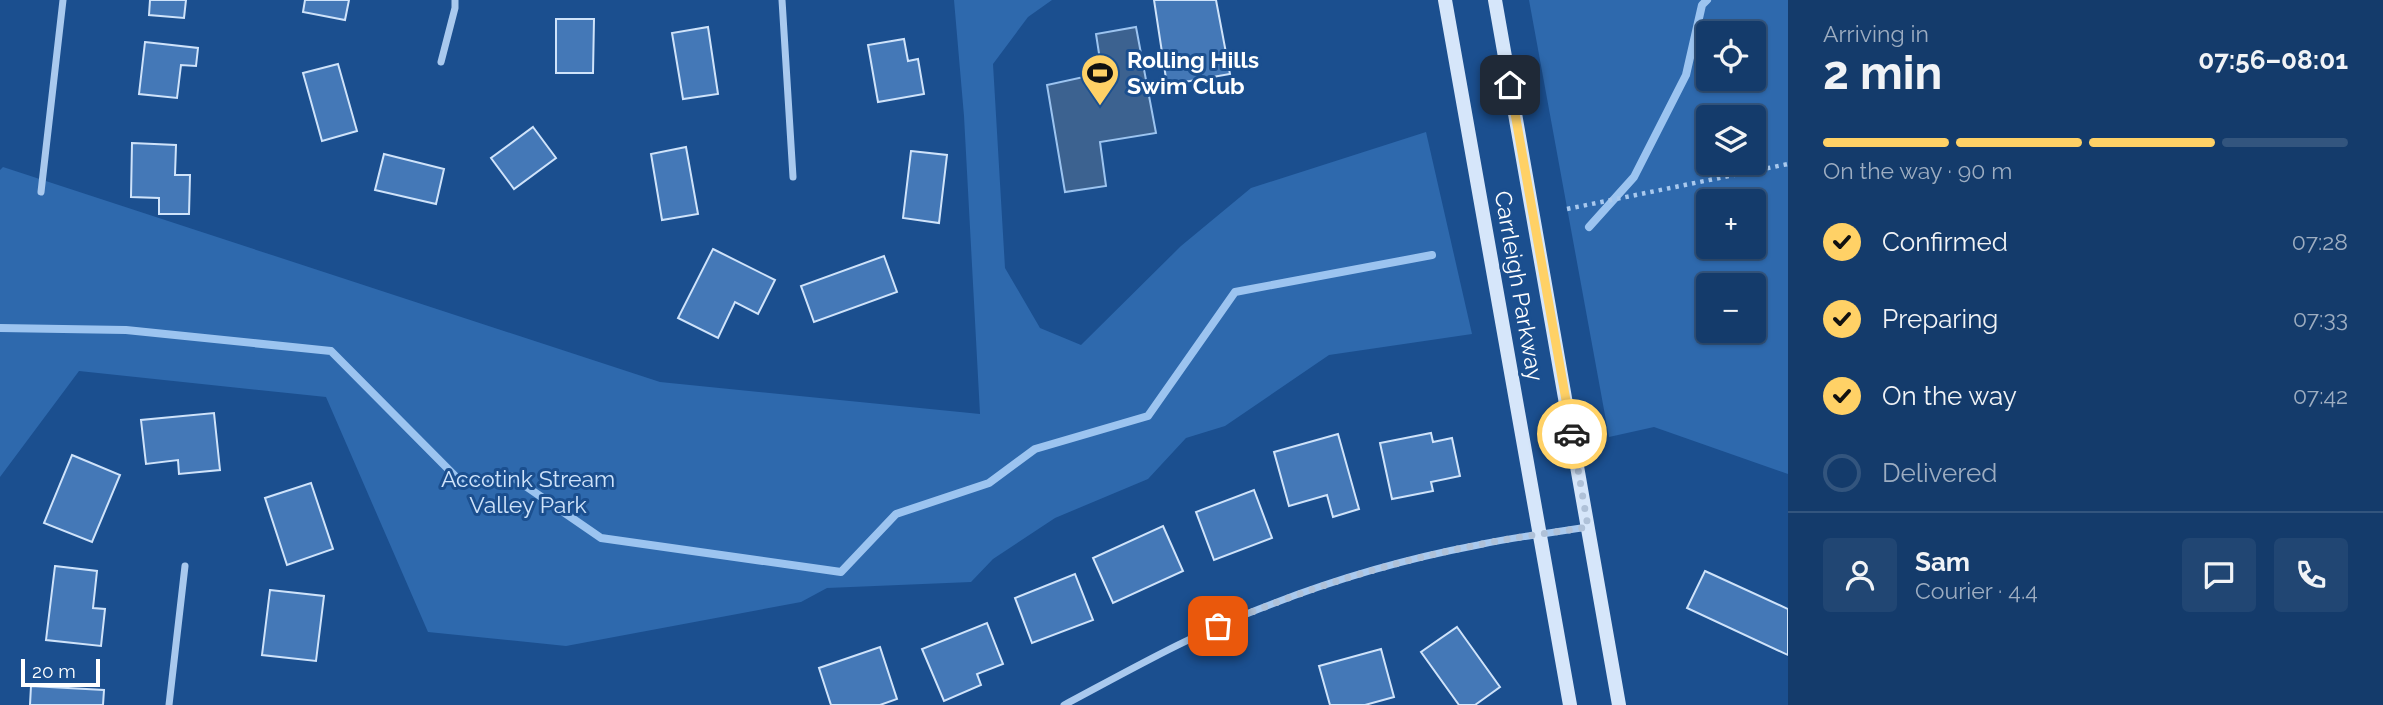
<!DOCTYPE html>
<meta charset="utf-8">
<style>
:root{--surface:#143b6b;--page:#214673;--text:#f1f3f6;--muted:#9dadc1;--line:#33557e;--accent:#ffd166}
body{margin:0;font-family:Raleway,sans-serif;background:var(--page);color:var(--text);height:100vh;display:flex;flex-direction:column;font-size:26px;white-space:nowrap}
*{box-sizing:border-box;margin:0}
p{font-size:23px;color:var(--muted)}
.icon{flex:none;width:38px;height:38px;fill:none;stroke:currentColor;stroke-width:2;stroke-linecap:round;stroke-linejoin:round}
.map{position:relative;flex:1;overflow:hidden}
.sheet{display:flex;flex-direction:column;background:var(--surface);width:595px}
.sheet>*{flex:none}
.fabs{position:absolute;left:1696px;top:21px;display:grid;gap:14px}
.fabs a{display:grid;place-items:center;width:70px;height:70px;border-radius:7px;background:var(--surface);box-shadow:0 2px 5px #0004,0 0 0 2px var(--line);font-size:35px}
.scale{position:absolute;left:21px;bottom:18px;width:79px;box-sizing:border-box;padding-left:7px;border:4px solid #fff;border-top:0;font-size:19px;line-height:24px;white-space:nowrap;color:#fff;-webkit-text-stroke:5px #1b4f8f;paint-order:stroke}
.pin{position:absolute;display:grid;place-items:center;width:60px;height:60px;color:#fff;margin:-30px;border-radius:14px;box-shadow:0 4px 10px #0006}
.courier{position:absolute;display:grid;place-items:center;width:70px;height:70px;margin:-35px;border:5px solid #ffd166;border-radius:50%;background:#fff;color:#222;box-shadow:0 2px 9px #0007}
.overview em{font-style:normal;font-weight:700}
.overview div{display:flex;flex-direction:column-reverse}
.overview{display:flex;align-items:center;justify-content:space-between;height:119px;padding:0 35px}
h1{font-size:46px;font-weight:700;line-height:52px}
.bar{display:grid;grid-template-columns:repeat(4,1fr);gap:10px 7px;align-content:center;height:84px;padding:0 35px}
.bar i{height:9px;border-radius:5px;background:var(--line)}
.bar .active{background:var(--accent)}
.bar p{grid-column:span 4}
.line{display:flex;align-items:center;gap:18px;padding:0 35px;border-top:2px solid var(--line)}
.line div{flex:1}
.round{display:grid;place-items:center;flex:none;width:74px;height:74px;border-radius:7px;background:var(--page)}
ol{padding:0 35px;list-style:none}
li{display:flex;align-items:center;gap:21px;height:77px}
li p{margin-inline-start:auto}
li .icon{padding:7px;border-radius:50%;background:var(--accent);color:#111;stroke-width:4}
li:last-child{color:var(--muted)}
li i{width:38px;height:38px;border:4px solid var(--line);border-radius:50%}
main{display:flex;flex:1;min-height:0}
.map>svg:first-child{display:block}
.green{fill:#2e69ad;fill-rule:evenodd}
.water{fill:#3c6290;stroke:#9cc4f0;stroke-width:2}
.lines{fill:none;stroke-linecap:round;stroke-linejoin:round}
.stream{stroke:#9cc4f0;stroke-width:8}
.building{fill:#4478b7;stroke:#cfe3fa;stroke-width:2}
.path{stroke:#a9c9ee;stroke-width:4.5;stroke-dasharray:3.5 5;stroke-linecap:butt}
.street{stroke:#a9c9ee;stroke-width:7}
.secondary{stroke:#d6e6fa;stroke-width:14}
.done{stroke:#afc1d8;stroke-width:7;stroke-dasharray:0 12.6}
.route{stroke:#ffd166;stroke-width:9}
.labels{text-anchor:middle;stroke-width:6;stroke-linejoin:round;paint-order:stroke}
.poi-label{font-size:23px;font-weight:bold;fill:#fff;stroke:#1b4f8f;text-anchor:start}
.street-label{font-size:23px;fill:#fff;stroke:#1b4f8f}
.park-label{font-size:23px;fill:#cfe3fa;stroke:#1b4f8f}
</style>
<main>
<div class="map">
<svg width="1788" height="705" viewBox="0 0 1788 705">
<rect width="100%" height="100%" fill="#1b4f8f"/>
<g class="green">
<polygon points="954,0 1052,0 1028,17 993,64 1005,268 1040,328 1081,345 1181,246 1251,188 1426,132 1472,334 1329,355 1225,426 1186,438 1148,479 1055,518 993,559 971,582 827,588 801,602 566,646 428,632 326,397 79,371 0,477 0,170 3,167 660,382 980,414 964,116"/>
<path d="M1529,0H1788V474L1654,427L1609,437ZM1708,33H1754V79H1708ZM1708,117H1754V163H1708ZM1708,201H1754V247H1708ZM1708,285H1754V331H1708Z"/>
</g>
<polygon class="water" points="1136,27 1156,133 1100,142 1106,186 1065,192 1047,85 1102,73 1096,34"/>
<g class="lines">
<g class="stream">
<polyline points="1589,227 1634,177 1686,75 1702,5 1707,0"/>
<polyline points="0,328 126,330 331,351 461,482 511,476 601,538 841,572 896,514 989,483 1035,449 1148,416 1235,292 1432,255"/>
</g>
</g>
<g class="building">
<polygon points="150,0 186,0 184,18 149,15"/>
<polygon points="305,0 349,0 345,20 303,12"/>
<polygon points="1154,0 1216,0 1230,74 1167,85"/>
<polygon points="556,19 594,19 593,73 556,73"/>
<polygon points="708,27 718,94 683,99 672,33"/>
<polygon points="904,39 908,61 918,59 924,94 878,102 868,45"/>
<polygon points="145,42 198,48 196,66 181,65 177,98 139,94"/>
<polygon points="338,64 357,131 322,141 303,73"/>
<polygon points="533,127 556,158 514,189 491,158"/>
<polygon points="132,143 176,145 175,175 190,175 189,214 159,214 159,198 131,197"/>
<polygon points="686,147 698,214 662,220 651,154"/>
<polygon points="911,151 947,155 939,223 903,218"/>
<polygon points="384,154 444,169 436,204 375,190"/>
<polygon points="713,249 775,280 758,314 735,302 718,338 678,318"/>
<polygon points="884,256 897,292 814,322 801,286"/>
<polygon points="214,413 220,470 179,474 178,460 146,464 141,420"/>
<polygon points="1431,433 1433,442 1452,438 1460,476 1431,482 1433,491 1392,499 1380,443"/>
<polygon points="1338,434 1359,509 1333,517 1327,495 1289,506 1274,452"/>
<polygon points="72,455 120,475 92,542 44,523"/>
<polygon points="311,483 333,549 287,565 265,498"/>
<polygon points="1254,490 1272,538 1214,560 1196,512"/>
<polygon points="1163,526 1183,571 1113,603 1093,558"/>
<polygon points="55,566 97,571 93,608 105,609 101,646 46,640"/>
<polygon points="1705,571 1788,609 1788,655 1687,608"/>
<polygon points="1075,574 1093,620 1032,643 1015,598"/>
<polygon points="270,590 324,596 316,661 262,655"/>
<polygon points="987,623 1003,664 977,674 981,685 944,701 922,649"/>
<polygon points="1457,627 1500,687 1475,705 1459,705 1421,652"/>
<polygon points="880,647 897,699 880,705 831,705 819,668"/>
<polygon points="1381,649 1394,697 1365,705 1330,705 1319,666"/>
<polygon points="31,686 104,690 103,705 30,705"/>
</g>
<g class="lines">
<polyline class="path" points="1567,209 1788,164"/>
<g class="street">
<polyline points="782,0 793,177"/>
<polyline points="441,62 455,8 455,0"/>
<polyline points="41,192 63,0"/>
<polyline points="169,705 185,566"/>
<path d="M1064,705C1128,671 1191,635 1259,609C1329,581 1404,559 1478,545C1514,537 1551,533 1588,527"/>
</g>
<g class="secondary">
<polyline points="1445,0 1570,705"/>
<polyline points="1495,0 1619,705"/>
</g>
</g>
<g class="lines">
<path class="done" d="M1218,626C1302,590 1389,562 1477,545C1514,537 1551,533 1588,527L1572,434"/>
<polyline class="route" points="1510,85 1572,434"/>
</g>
<defs>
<symbol id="stadium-pin" viewBox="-11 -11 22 30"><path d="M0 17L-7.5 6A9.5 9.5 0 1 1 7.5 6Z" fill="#ffd166" stroke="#1b4f8f"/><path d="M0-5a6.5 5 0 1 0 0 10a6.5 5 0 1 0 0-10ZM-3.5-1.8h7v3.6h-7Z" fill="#111"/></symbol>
</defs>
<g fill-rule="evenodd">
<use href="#stadium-pin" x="1078" y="51" width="44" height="60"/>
</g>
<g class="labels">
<g class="poi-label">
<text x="1127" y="68">Rolling Hills<tspan x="1127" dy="26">Swim Club</tspan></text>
</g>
<g class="street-label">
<text transform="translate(1519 286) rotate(80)" y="8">Carrleigh Parkway</text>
</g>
<g class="park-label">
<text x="528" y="487">Accotink Stream<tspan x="528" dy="26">Valley Park</tspan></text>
</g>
</g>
</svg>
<div class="fabs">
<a><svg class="icon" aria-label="locate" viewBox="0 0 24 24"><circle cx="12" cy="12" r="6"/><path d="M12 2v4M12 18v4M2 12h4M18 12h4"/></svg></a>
<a><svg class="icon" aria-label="layers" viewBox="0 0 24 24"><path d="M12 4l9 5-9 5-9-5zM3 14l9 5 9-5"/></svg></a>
<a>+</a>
<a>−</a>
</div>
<div class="scale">20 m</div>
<div class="pin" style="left:1218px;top:626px;background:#ea580c"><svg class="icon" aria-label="bag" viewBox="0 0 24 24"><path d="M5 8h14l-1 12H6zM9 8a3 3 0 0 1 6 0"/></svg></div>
<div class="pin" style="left:1510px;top:85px;background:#1f2937"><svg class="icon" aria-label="home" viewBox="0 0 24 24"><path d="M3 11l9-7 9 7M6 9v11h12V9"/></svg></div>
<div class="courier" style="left:1572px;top:434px"><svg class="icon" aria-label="car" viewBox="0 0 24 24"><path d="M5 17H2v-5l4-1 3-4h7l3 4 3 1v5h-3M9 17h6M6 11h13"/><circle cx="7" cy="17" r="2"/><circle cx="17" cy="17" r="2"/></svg></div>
</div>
<section class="sheet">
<div class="overview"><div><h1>2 min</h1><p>Arriving in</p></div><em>07:56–08:01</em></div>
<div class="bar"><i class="active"></i><i class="active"></i><i class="active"></i><i></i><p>On the way · 90 m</p></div>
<ol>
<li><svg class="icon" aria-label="check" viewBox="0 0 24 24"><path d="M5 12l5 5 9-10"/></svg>Confirmed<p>07:28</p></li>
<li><svg class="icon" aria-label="check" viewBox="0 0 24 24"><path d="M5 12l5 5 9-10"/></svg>Preparing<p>07:33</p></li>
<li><svg class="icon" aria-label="check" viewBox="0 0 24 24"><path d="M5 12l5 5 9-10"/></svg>On the way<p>07:42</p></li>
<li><i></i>Delivered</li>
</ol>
<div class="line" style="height:126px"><a class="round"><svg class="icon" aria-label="person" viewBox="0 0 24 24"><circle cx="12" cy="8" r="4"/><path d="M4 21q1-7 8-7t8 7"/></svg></a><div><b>Sam</b><p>Courier · 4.4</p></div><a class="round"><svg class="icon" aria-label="chat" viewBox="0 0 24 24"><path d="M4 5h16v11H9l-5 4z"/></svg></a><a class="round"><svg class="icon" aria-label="phone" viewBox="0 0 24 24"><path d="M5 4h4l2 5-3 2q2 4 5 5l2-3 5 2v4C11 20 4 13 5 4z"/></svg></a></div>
</section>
</main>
